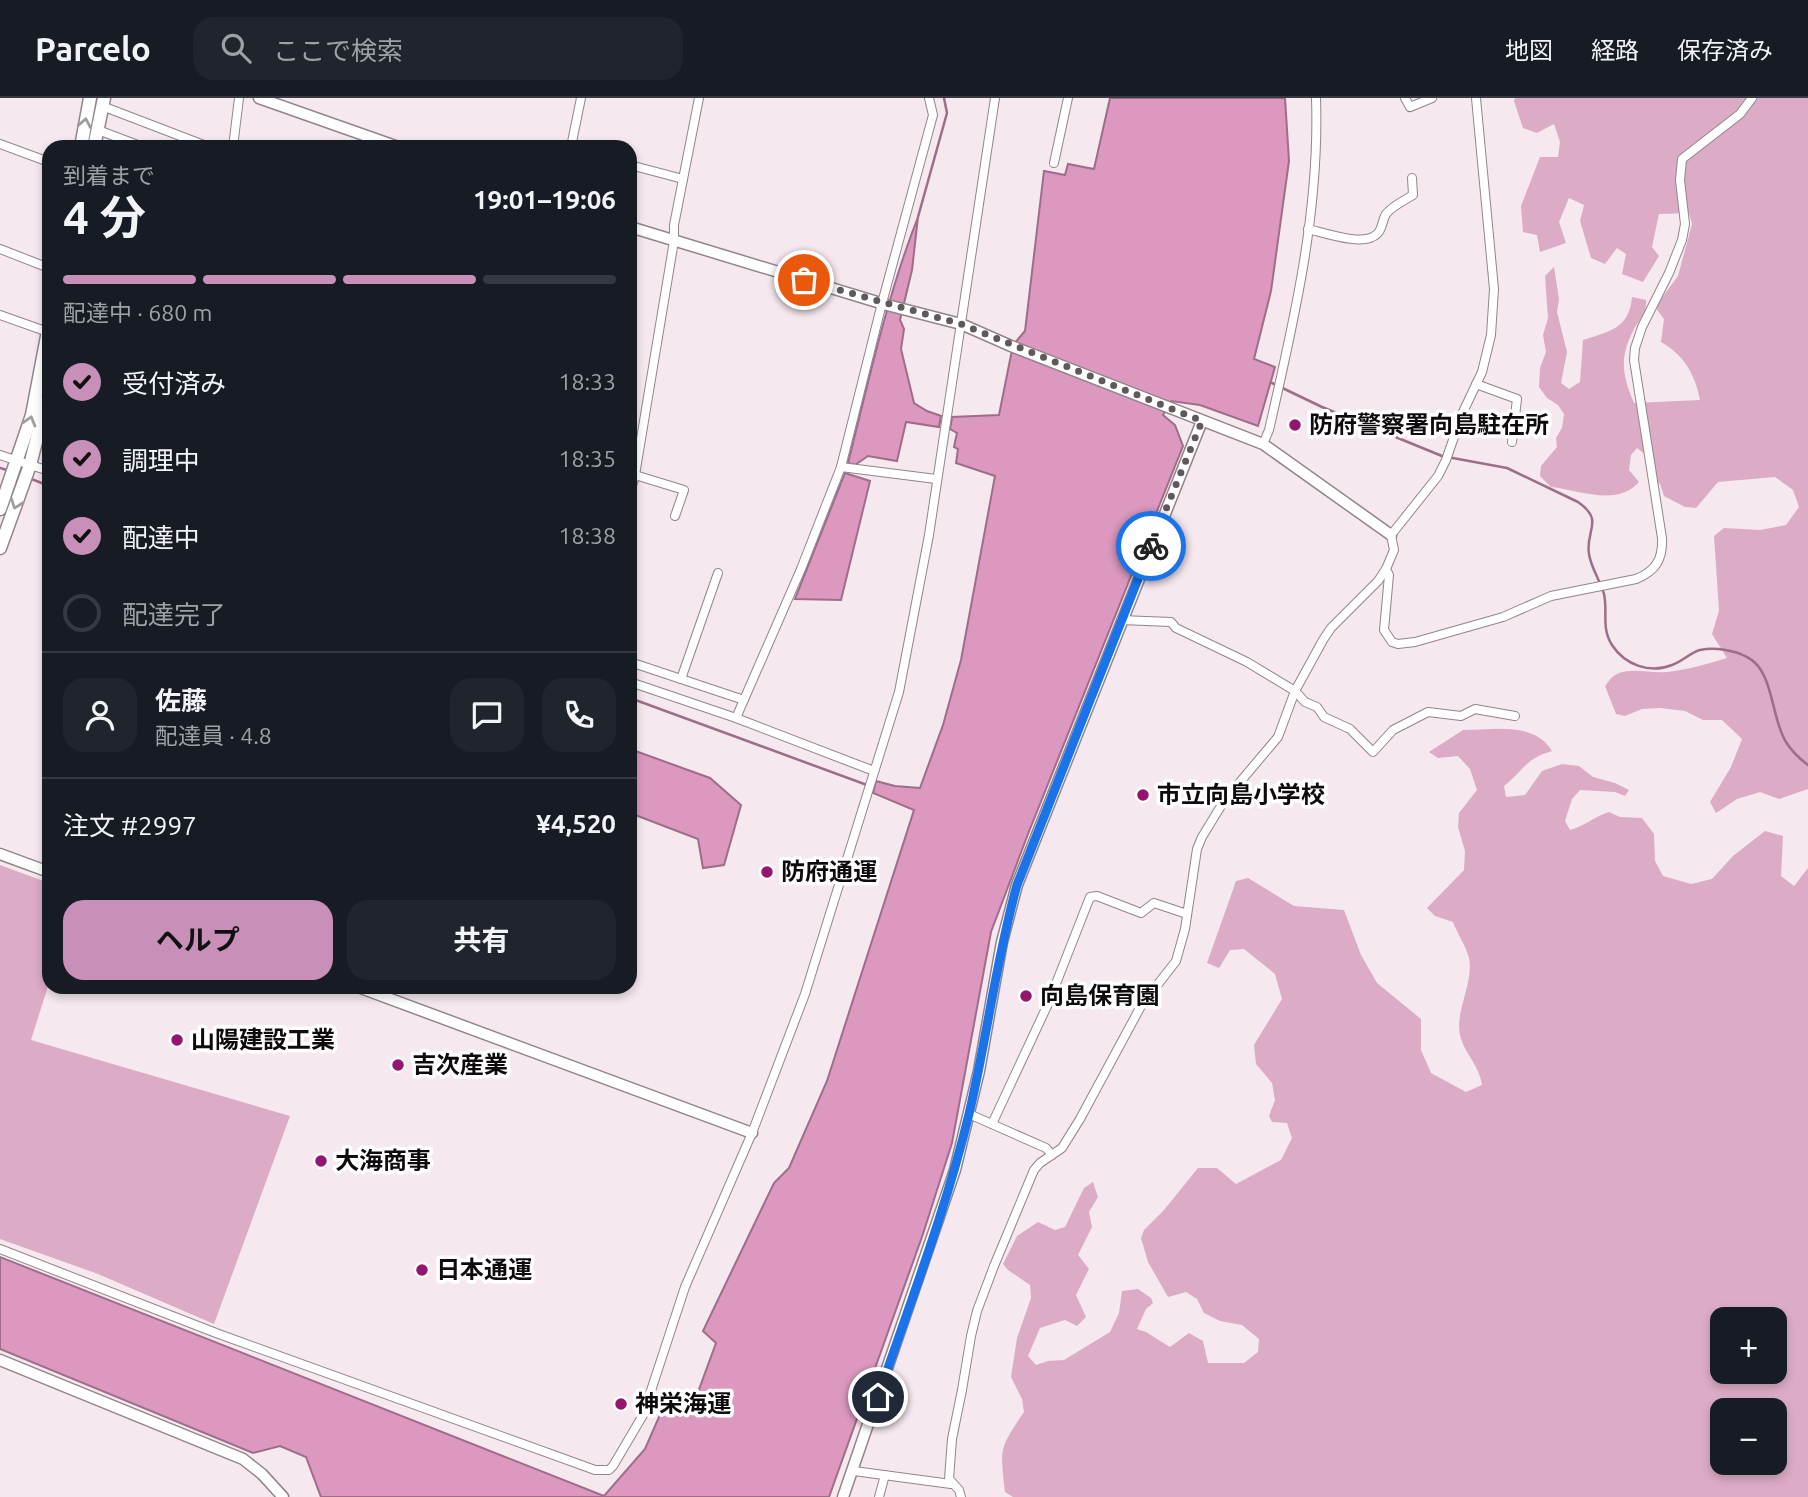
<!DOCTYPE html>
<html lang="ja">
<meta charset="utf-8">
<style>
:root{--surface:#171b24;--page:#20242c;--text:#f1f3f6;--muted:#9ea1a6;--line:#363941;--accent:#c88fb9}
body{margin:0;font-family:Ubuntu,"Noto Sans JP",sans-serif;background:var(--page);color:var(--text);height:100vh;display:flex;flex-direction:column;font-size:26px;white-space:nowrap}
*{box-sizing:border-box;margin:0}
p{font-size:23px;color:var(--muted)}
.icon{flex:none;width:38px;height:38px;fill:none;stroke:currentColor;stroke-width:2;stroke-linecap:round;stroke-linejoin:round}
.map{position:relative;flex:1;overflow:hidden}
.details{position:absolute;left:42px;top:42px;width:595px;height:854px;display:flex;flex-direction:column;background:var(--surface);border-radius:21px;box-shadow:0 4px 10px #0003}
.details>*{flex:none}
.controls{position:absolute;left:1710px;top:1209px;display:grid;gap:14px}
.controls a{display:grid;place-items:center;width:77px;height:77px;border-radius:14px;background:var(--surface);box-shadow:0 4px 10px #0003;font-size:35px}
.pin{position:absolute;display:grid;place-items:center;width:60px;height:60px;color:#fff;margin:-30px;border:4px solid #fff;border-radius:50%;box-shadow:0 2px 7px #0007}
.courier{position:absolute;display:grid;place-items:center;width:70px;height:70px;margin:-35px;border:5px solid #1a73e8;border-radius:50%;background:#fff;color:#222;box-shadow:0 2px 9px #0007}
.headline em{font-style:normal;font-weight:700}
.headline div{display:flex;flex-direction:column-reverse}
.headline{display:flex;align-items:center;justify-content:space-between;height:119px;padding:0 21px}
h1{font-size:46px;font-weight:700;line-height:52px}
.bar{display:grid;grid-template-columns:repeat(4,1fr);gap:10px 7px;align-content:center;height:84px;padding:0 21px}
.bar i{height:9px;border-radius:5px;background:var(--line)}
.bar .current{background:var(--accent)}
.bar p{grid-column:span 4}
.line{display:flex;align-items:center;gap:18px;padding:0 21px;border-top:2px solid var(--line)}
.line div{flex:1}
.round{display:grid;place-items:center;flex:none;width:74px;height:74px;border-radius:21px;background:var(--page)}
ol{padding:0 21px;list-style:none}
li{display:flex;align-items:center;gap:21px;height:77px}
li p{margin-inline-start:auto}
li .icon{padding:7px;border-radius:50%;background:var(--accent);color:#111;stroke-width:4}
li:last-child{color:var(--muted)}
li i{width:38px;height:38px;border:4px solid var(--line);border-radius:50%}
.button{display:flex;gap:14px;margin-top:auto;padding:14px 21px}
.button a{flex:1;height:80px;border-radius:21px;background:var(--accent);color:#111;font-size:28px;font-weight:700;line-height:80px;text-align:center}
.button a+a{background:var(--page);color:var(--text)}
header{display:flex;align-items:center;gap:42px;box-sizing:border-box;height:98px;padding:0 35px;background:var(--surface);border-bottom:2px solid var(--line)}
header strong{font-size:33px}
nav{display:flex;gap:38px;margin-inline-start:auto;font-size:24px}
.search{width:490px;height:63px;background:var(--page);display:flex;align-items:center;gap:18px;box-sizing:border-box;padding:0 24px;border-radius:21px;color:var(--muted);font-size:26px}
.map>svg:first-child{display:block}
.green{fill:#dcacc6;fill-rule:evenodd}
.water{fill:#dc98be;stroke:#9e6d89;stroke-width:2}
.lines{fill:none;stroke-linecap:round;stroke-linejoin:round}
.stream{stroke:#9e6d89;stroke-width:2.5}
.street-casing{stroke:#91858b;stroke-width:10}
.secondary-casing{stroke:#91858b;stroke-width:13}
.primary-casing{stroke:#91858b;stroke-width:15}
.street{stroke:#fff;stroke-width:8}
.secondary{stroke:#fff;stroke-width:10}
.primary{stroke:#fff;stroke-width:12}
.oneway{stroke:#9f9d9e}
.done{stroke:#5f585c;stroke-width:7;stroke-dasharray:0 12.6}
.route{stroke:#1a73e8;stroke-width:9}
.poi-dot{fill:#95156e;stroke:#fff;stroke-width:2.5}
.labels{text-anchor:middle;stroke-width:7;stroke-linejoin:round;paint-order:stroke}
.poi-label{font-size:24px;font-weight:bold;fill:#0e0a0d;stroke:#fff;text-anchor:start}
</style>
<header>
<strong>Parcelo</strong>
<div class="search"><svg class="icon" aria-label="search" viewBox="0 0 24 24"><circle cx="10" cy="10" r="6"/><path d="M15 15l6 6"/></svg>ここで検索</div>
<nav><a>地図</a><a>経路</a><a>保存済み</a></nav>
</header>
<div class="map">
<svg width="1808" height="1399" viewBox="0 0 1808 1399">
<rect width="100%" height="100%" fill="#f5e8ef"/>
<g class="green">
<path d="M1515,0H1808V691L1779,701L1760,694L1737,701L1716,715L1710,704L1731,669L1742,641L1722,622H1703L1685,613L1660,610L1642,611L1625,618L1616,616L1605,588C1608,584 1612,578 1617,576C1631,569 1651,576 1667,574C1687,572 1707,566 1727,560L1712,536L1719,513L1714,438L1724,430L1760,432L1786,427L1799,409L1793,392L1775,379L1718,384L1696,410L1685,409L1664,398L1660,386L1649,377L1646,357L1637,350L1631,357L1629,372L1639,384C1617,409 1579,392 1551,389L1540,378L1541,368L1557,349L1556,340L1562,330L1564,316L1558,307L1547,300L1539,289L1540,270L1546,254L1543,237L1548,220L1545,178L1554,169L1559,201L1557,214L1567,254L1561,285L1569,291L1580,284L1583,242C1610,233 1629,231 1632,199L1646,202C1647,215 1640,220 1634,231C1619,260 1622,276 1634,305L1700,302C1695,276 1684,257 1661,244L1664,221L1655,209L1678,178L1692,126L1689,115L1659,116L1652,149L1659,158L1643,184L1622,176L1626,156L1617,150L1605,166L1591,160L1580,123L1584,107L1569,100L1559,124L1566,145L1540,154L1537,137L1523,134L1521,108L1540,59H1558L1560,44L1554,26L1537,35L1523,30L1514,3Z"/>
<path d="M1463,632C1493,632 1534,623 1552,653C1525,661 1524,672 1504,688L1506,699L1525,697L1542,673L1562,666L1579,668L1593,679L1615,685L1629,692L1625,698L1615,694L1580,692L1572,701L1565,723L1570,732C1585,728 1595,718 1609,714L1620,719L1642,720L1654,736L1655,763L1663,778L1691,786L1712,781L1733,758L1765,733L1783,738L1781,778L1794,788L1808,770V1399H1013L1005,1394C1000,1350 999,1351 1024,1314L1022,1301L1011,1279L1017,1240L1031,1200L1030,1187L1008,1172L1003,1166L1017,1138L1038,1124L1055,1132L1065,1129L1084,1090L1093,1084L1098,1099L1089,1114L1092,1129L1078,1157L1089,1171L1076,1197L1086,1219L1077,1228L1065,1222L1040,1230L1028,1258L1036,1267L1048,1263L1064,1262L1110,1234L1119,1215L1122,1193L1138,1191L1151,1200L1153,1205L1146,1211L1137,1231L1146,1234L1170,1249L1189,1235L1203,1243L1208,1265H1244L1258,1254L1259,1241L1242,1227L1220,1223L1204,1215L1197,1201L1186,1194L1168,1199L1148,1164L1141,1140L1144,1132L1164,1112L1198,1070H1217L1236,1086L1281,1062L1292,1040L1287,1025L1272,1024L1269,1018L1275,1002L1272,985L1256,966L1254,947L1282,901L1275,876L1244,851L1230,852L1219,870L1207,865L1236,783L1248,780L1294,808L1344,812L1361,857L1377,885L1421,921V952L1431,975L1466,994L1482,987C1479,966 1465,957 1460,937C1455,912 1474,885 1469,860C1466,848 1457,835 1453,824L1435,818L1427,810L1464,772L1465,753L1458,729L1459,715L1477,692L1470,671L1458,658L1438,660L1429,654ZM1722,1222H1774V1274H1722ZM1774,1312V1365H1722V1312Z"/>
<polygon points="0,767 49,785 49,885 31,942 290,1018 214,1226 98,1176 0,1141"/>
</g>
<g class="water">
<polygon points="1110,0 1285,0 1289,63 1271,193 1254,261 1275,269 1258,328 1200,307 1171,303 1163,317 1175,327 1183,348 1028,736 991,834 952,1045 923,1136 829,1399 321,1399 306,1359 280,1348 253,1355 0,1251 0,1159 604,1398 645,1351 662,1312 690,1316 716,1245 703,1233 774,1085 789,1070 827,983 914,712 873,695 876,683 895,688 920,690 943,627 961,562 995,378 956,365 958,351 954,349 957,335 950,331 952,319 999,317 1013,247 1025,233 1044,73 1065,77 1068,66 1094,71"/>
<path d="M918,119L912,172L900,222L904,231L901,251L914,305L927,313L941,318L939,329L906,324L897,363L868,358L855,367L848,365C869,282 887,198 918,119Z"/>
<polygon points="845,375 870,383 841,502 795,501"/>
<polygon points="630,651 710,680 741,707 724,767 703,770 698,741 630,715"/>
</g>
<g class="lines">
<g class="stream">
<polyline points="918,119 947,15 944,0"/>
<path d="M1272,285L1322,309L1442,358L1507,370L1578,404C1605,423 1585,432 1589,456C1591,470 1600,482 1604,496C1608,514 1601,530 1612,547C1625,567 1650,576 1672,567C1682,564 1691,554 1700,552C1715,549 1734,552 1747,559C1774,572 1771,621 1786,644C1791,652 1800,661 1808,667"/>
<polyline points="0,370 10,373"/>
<polyline points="29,380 49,388"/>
<polyline points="630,600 867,687"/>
</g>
<defs>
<g id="street">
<polyline points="1405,0 1410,9 1432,0"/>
<polyline points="102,8 209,49"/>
<polyline points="98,32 143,49"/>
<polyline points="0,46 49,64"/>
<polyline points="233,49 239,0"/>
<polyline points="571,49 581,0"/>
<polyline points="1054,65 1068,0"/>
<polyline points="630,67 683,81"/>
<path d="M1308,131C1325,135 1364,149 1377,136C1383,131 1382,122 1386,116C1392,108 1405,102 1413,97L1412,80"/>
<polyline points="0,151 49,170"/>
<polyline points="0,217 48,234"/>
<polyline points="1476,286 1517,301 1512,344"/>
<path d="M1263,346L1269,332C1294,223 1320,112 1316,0"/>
<polyline points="0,357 49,373"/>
<polyline points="841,369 936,381"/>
<polyline points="635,377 684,392 675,418"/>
<polyline points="630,395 635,377 674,143 674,127 699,0"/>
<path d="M1386,471L1389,477L1384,532L1392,544L1398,546L1415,544L1503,519L1551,498L1636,481C1656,473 1663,461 1662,440L1634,262L1635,250L1642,229L1669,175L1682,142L1685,126L1680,82L1682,61L1740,16L1752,0"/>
<polyline points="1121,522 1171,524 1176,530 1247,564 1295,593 1305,604 1317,609 1324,619 1350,631 1373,654 1393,632 1428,614 1461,618 1475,611 1515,618"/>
<polyline points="630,564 744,602"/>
<polyline points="681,581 718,475"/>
<polyline points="630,584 736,620 874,673"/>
<polyline points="736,620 801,471 841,369 882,205 933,17 929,0"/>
<polyline points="969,1016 1046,1050 1052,1057"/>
<polyline points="992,1026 1048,906 1090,799 1097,798 1141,815 1154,805 1187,816"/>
<polyline points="0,1151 216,1235 595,1372 609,1372 613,1368 643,1317 685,1189 752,1035 805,896 899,594 929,437 995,0"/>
<polyline points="854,1373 951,1386"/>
<polyline points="879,1399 885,1377"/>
<polyline points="961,1399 959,1392 949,1381 952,1341 962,1292 971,1238 977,1213 994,1168 1034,1072 1040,1065 1062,1050 1080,1021 1141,908 1176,863 1185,831 1197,751 1202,739 1224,703 1278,639 1295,593 1323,542 1331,530 1378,483 1386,471 1394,452 1391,437 1438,378 1446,362 1462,316 1482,274 1491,237 1494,191 1476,0"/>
</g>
<g id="secondary">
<polyline points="259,0 398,49"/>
<polyline points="630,129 887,207 961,226 1011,248 1263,346 1391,437"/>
<polyline points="0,756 49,774"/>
<polyline points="358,889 752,1035"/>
<polyline points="0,1262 243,1361 262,1376 283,1399"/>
<polyline points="843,1399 955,1072 979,973 1002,844 1017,787 1202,323"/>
</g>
<g id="primary">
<polyline points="81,49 90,0"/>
<polyline points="94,49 104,0"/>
<polyline points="0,411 32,317 49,228"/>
<polyline points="0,450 30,367 49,293"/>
</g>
</defs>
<use href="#street" class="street-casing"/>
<use href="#secondary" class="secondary-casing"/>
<use href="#primary" class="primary-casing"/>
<use href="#street" class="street"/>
<use href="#secondary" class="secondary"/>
<use href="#primary" class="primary"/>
</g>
<defs><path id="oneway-chevron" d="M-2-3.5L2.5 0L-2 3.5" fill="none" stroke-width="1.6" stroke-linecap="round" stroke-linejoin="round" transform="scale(1.75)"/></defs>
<g class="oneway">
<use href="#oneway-chevron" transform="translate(85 25) rotate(-80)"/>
<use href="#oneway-chevron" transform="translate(30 323) rotate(-74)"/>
<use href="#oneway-chevron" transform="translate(16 406) rotate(110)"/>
</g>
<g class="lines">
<polyline class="done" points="804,182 961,226 1202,323 1151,448"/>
<path class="route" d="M878,1299C910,1205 946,1112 969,1016C987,940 996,862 1017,787L1151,448"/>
</g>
<g class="poi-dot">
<circle cx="1295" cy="327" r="7"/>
<circle cx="1143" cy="697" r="7"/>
<circle cx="767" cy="774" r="7"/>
<circle cx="1026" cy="898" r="7"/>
<circle cx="177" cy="942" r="7"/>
<circle cx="398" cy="967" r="7"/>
<circle cx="321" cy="1063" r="7"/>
<circle cx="422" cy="1172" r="7"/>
<circle cx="621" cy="1306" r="7"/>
</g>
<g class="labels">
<g class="poi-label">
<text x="1309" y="335">防府警察署向島駐在所</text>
<text x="1157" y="705">市立向島小学校</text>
<text x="781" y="782">防府通運</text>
<text x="1040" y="906">向島保育園</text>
<text x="191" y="950">山陽建設工業</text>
<text x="412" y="975">吉次産業</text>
<text x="335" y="1071">大海商事</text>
<text x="436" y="1180">日本通運</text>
<text x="635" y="1314">神栄海運</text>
</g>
</g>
</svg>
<div class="controls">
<a>+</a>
<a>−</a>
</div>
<div class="pin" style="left:804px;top:182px;background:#ea580c"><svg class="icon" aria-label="bag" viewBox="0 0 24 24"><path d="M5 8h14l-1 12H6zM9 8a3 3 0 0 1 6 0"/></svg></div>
<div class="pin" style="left:878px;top:1299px;background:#1f2937"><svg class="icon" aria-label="home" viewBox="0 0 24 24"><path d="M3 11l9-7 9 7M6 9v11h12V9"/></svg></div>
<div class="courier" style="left:1151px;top:448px"><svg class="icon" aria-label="bike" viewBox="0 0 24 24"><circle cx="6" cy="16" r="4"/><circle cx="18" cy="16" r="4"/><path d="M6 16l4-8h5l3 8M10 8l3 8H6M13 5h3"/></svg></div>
<section class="details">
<div class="headline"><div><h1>4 分</h1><p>到着まで</p></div><em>19:01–19:06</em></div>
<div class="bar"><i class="current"></i><i class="current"></i><i class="current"></i><i></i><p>配達中 · 680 m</p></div>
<ol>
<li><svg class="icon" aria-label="check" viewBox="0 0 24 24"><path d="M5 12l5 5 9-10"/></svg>受付済み<p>18:33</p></li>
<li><svg class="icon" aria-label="check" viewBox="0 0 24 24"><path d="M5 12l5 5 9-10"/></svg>調理中<p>18:35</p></li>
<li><svg class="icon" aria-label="check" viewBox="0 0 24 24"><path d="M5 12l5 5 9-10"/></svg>配達中<p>18:38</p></li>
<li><i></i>配達完了</li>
</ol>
<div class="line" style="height:126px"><a class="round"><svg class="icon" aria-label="person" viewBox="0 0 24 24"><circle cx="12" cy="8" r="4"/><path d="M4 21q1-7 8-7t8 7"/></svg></a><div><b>佐藤</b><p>配達員 · 4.8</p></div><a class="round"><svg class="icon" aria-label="chat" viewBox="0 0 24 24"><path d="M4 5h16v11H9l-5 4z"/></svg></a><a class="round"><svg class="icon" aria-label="phone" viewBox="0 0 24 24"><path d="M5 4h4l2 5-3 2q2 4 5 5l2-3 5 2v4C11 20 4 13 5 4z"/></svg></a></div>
<div class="line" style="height:91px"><div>注文 #2997</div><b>¥4,520</b></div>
<div class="button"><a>ヘルプ</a><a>共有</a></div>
</section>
</div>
